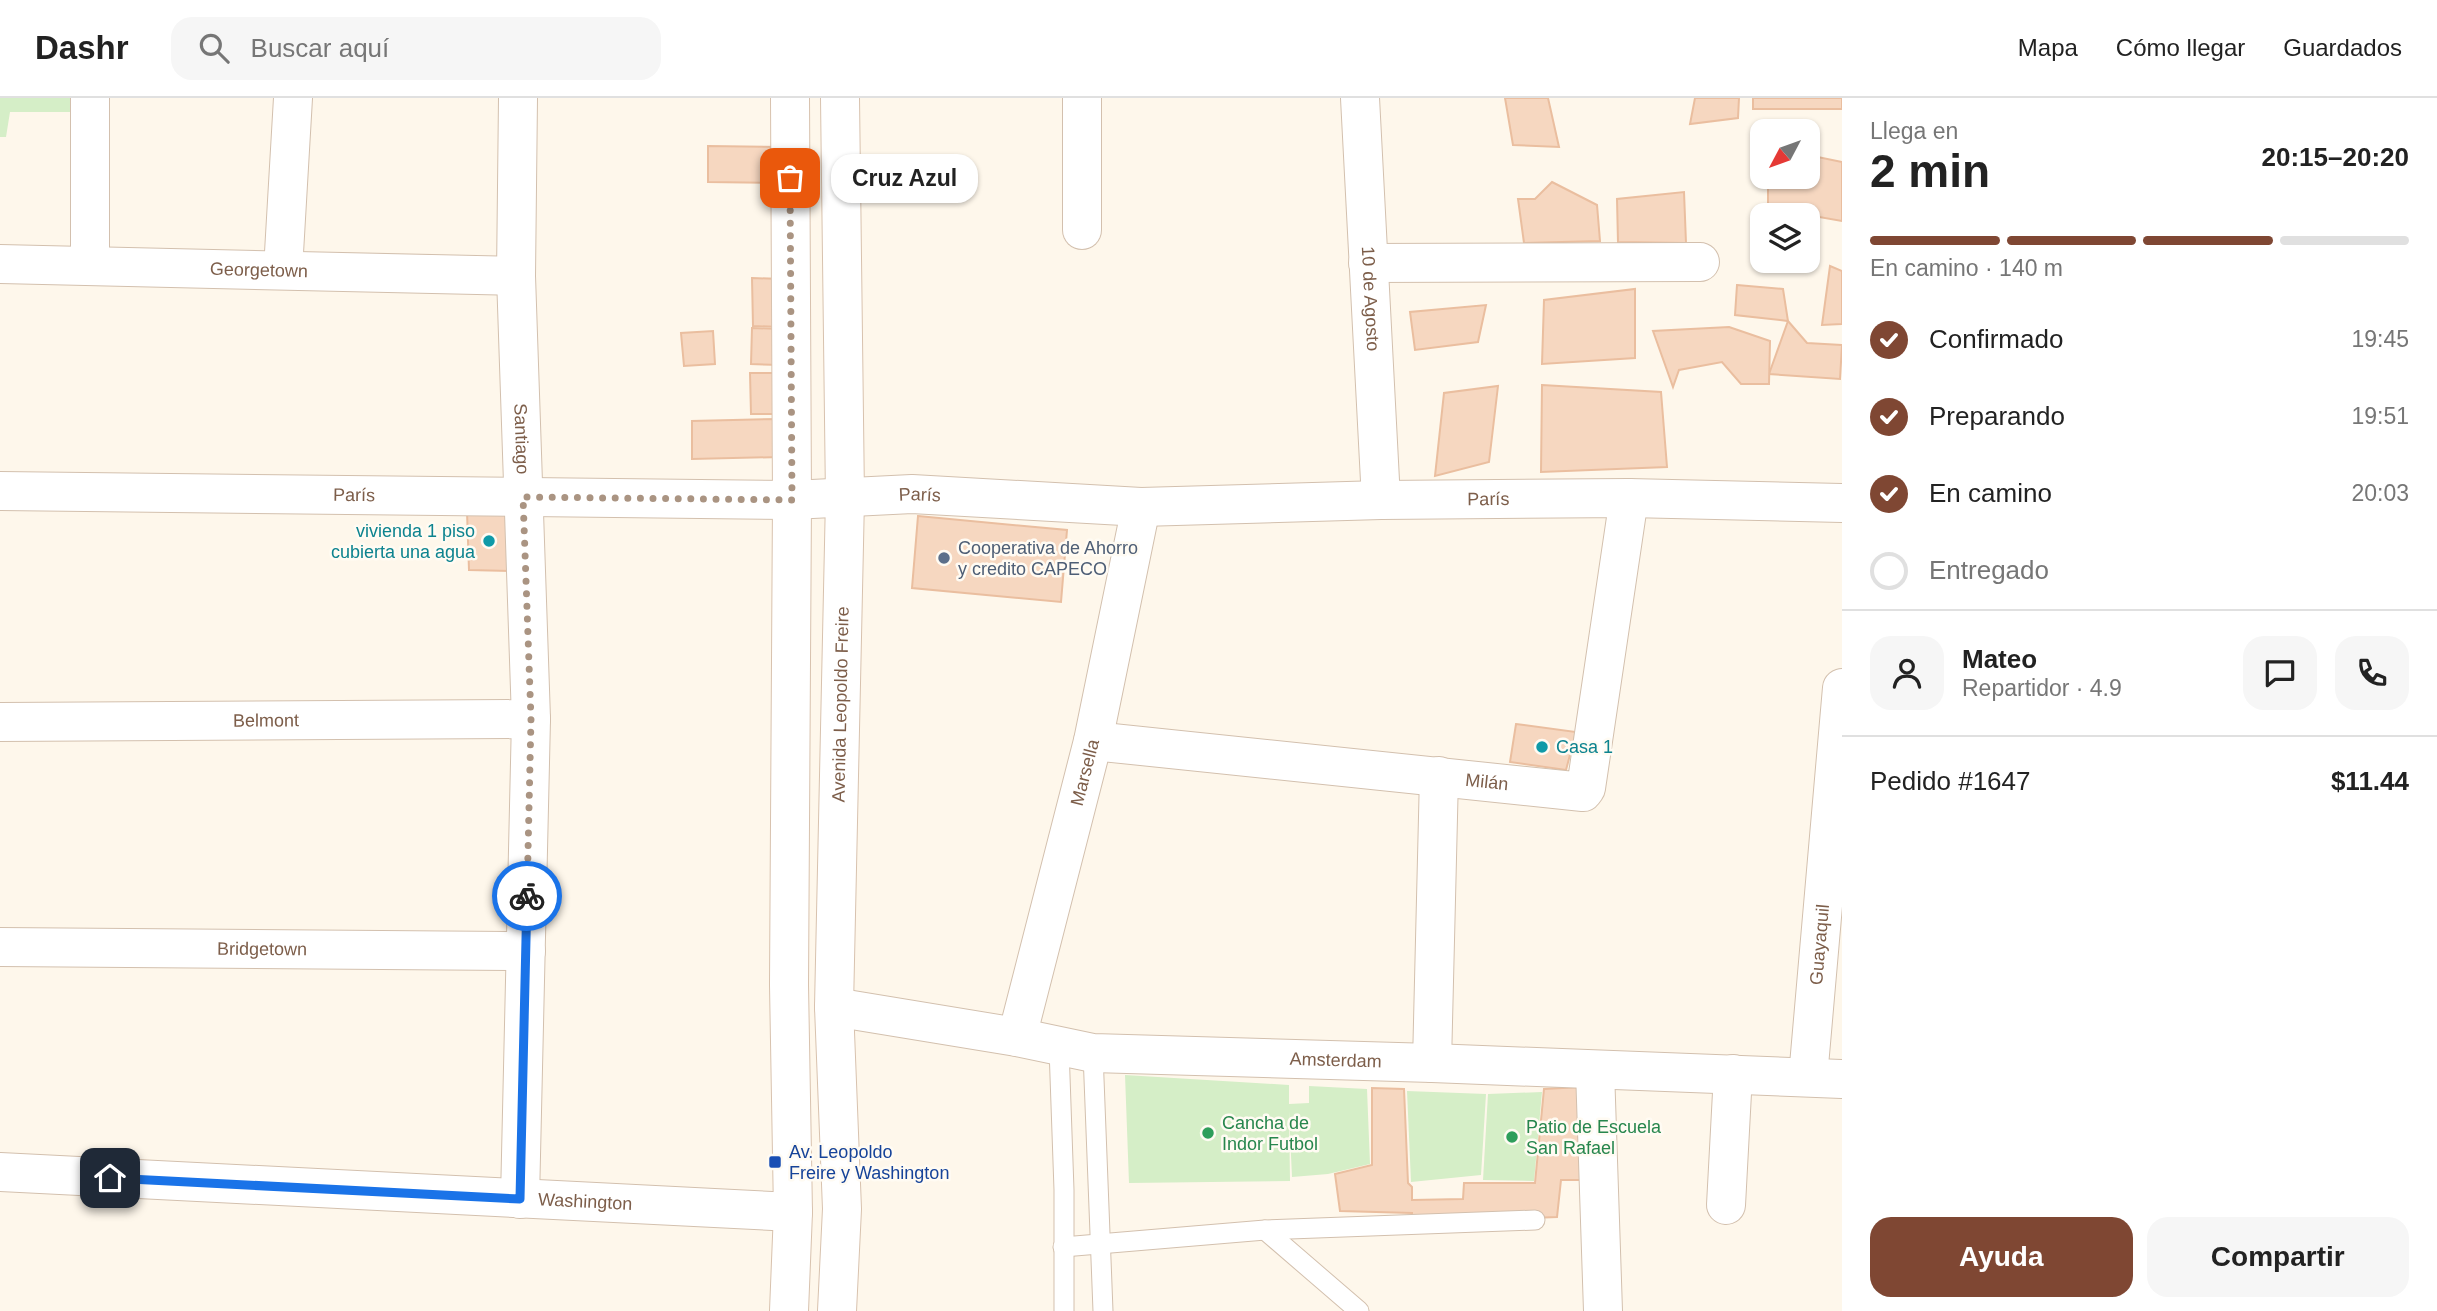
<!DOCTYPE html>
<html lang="es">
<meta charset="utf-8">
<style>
:root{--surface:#fff;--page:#f6f6f6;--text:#222;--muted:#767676;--line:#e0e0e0;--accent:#7f4733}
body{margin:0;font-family:Helvetica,sans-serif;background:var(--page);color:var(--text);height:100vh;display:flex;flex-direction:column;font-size:26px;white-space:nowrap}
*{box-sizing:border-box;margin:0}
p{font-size:23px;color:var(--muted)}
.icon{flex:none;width:38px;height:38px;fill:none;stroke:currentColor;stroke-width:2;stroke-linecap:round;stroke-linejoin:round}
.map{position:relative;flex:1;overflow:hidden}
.side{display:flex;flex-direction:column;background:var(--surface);width:595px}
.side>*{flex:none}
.needle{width:46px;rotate:229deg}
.fabs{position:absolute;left:1750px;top:21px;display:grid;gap:14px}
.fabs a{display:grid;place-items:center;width:70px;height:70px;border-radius:14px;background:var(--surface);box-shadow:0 2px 5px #0004;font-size:35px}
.pin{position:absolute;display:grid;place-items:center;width:60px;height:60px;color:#fff;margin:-30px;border-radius:14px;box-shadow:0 4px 10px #0006}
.courier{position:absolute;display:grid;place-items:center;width:70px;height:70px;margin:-35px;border:5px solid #1a73e8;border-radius:50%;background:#fff;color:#222;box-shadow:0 2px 9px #0007}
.bubble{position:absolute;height:49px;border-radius:21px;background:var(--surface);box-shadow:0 2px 5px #0004;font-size:23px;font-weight:600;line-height:49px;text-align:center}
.overview em{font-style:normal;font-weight:600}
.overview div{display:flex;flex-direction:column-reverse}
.overview{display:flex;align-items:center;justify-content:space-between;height:119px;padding:0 28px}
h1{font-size:46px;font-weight:600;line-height:52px}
.bar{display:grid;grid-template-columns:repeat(4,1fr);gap:10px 7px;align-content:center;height:84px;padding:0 28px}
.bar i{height:9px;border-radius:5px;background:var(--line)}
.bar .on{background:var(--accent)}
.bar p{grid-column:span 4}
.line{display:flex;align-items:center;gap:18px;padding:0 28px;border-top:2px solid var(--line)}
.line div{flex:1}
.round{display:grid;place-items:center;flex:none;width:74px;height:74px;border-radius:21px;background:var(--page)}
ol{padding:0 28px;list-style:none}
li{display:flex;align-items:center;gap:21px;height:77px}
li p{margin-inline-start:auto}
li .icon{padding:7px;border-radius:50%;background:var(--accent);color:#fff;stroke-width:4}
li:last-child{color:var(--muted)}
li i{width:38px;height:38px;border:4px solid var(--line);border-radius:50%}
.action{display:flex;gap:14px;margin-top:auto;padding:14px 28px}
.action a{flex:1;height:80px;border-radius:21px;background:var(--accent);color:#fff;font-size:28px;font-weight:600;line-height:80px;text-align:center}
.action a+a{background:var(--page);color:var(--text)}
header{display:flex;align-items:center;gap:42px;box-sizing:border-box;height:98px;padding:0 35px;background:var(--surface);border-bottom:2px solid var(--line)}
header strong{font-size:33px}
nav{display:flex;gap:38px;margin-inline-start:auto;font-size:24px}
.search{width:490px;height:63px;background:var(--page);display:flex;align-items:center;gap:18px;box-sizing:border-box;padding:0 24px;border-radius:21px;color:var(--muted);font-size:26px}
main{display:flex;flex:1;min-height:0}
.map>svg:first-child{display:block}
.green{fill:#d5eec7}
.building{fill:#f6d7c0;stroke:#eabe9f;stroke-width:2}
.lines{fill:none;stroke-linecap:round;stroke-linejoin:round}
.service-casing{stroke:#d3c0ae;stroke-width:21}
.minor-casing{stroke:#d3c0ae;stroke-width:40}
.secondary-casing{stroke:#d8c2ae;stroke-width:40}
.service{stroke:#fff;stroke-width:19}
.minor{stroke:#fff;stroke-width:38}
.secondary{stroke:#fff;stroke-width:38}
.done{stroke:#aa9482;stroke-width:7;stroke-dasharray:0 12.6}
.route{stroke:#1a73e8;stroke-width:9}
.culture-dot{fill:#0f9aa8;stroke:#fffbf3;stroke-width:2.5}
.service-dot{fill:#5c6f8a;stroke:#fffbf3;stroke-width:2.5}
.leisure-dot{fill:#2e9e5b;stroke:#fffbf3;stroke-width:2.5}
.transit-dot{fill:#1a4fb4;stroke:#fffbf3;stroke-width:2.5}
.labels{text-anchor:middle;stroke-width:5;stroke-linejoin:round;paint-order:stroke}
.street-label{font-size:18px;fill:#7d5e4a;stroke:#fffbf3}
.culture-label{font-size:18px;fill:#0d838f;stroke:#fffbf3;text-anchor:end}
.service-label{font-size:18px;fill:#4e5e75;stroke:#fffbf3;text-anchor:start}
.leisure-label{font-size:18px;fill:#27864d;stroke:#fffbf3;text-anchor:start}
.transit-label{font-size:18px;fill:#164399;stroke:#fffbf3;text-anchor:start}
</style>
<header>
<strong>Dashr</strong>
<div class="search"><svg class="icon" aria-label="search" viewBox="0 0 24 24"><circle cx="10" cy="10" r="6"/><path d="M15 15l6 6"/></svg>Buscar aquí</div>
<nav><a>Mapa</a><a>Cómo llegar</a><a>Guardados</a></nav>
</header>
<main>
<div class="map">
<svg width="1842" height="1213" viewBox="0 0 1842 1213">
<rect width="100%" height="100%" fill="#fef7eb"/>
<g class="green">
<polygon points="0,0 79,0 79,14 10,14 6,39 0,39"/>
<polygon points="1125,977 1289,987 1289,1006 1309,1005 1309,988 1367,991 1370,1066 1328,1076 1292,1079 1289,1013 1290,1083 1129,1085"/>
<polygon points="1407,993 1486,996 1481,1077 1411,1084"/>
<polygon points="1542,994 1534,1083 1483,1082 1488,996"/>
</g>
<g class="building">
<polygon points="1505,0 1548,0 1559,49 1513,47"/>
<polygon points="1695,0 1739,0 1738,20 1690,26"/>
<rect x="1753" y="0" width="89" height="11"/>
<polygon points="708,48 777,49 777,85 708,84"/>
<polygon points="1808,57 1842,64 1842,123 1768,110 1768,79 1808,79"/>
<polygon points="1552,84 1597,107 1600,143 1524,145 1518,101 1535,101"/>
<polygon points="1684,94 1686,145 1618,144 1617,101"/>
<polygon points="1830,168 1842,173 1842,226 1822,227"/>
<polygon points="752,180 781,181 781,229 753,228"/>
<polygon points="1737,187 1783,191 1788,223 1735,217"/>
<polygon points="1635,191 1635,260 1542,266 1544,202"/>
<polygon points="1486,207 1478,244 1415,252 1410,214"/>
<polygon points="1788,223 1807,245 1842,247 1840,281 1769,276"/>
<polygon points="1729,229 1770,243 1769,286 1741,286 1722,264 1679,272 1673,289 1653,233"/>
<polygon points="752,230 782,231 780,267 751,266"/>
<polygon points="713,233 715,266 684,268 681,235"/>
<polygon points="750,275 779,275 780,316 751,316"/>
<polygon points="1542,287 1661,294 1667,369 1541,374"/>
<polygon points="1498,288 1489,364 1435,378 1444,295"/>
<polygon points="778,321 780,359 692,361 692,323"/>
<polygon points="508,412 510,473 469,472 467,414"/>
<polygon points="918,418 1067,432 1061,504 912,490"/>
<polygon points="1516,626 1576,634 1566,672 1510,664"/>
<polygon points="1582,989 1580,1082 1561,1082 1557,1119 1412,1124 1412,1115 1340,1113 1335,1076 1372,1067 1372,990 1404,991 1408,1085 1412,1089 1412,1102 1463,1101 1464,1085 1535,1085 1544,991"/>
</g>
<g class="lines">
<defs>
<g id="service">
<polyline points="1059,950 1064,1092 1064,1213"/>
<polyline points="1093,955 1103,1213"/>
<polyline points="1265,1132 1359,1213"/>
<polyline points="1063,1149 1265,1132 1535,1122"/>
</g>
<g id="minor">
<path id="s1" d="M518,0L516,178L531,621L520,1101"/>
<path id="s2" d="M1360,0L1381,402"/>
<polyline points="1082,132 1082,0"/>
<polyline points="1368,165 1700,164"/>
<path id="s3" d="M0,166L516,178"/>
<polyline points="90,166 90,0"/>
<polyline points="283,172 293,0"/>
<path id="s4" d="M0,393L792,402L912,396L1141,409L1381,402L1629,400L1842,405"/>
<path id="s5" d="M0,624L531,621"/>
<path id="s6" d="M1093,643L1583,694L1586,690L1629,400"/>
<path id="s7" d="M0,849L526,853"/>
<path id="s8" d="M834,909L1017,939L1093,955L1432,965L1842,981"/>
<path id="s9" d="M1017,939L1093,643L1141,409"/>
<polyline points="1432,965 1439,678"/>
<polyline points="1595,972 1603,1213"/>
<path id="s10" d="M1808,979L1842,590"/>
<path id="s11" d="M0,1074L793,1114"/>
<polyline points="1726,1107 1733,976"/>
</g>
<g id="secondary">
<polyline points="789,1213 793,1114 789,887 792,402 790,0"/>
<path id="s12" d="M837,1213L842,1111L834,909L845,400L840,0"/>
</g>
</defs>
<use href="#service" class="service-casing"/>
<use href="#minor" class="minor-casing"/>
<use href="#secondary" class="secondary-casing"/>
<use href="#service" class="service"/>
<use href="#minor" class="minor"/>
<use href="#secondary" class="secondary"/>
</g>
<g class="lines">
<polyline class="done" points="527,798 531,621 523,399 792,402 790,80"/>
<polyline class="route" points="110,1080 520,1101 527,798"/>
</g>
<g class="culture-dot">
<circle cx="489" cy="443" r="7"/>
<circle cx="1542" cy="649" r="7"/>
</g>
<circle class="service-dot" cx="944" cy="460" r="7"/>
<g class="leisure-dot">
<circle cx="1208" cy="1035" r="7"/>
<circle cx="1512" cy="1039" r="7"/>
</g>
<rect class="transit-dot" x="768" y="1057" width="14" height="14" rx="3.5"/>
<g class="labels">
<g class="street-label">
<text dy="6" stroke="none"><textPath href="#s3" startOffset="259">Georgetown</textPath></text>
<text dy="6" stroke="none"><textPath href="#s2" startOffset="201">10 de Agosto</textPath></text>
<text dy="6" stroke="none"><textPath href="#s1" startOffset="341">Santiago</textPath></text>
<text dy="6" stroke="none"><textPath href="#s4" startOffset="354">París</textPath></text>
<text dy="6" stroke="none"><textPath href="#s4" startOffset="920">París</textPath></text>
<text dy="6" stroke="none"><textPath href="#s4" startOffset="1489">París</textPath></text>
<text dy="6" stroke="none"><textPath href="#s12" startOffset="607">Avenida Leopoldo Freire</textPath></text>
<text dy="6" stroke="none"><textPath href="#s5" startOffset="266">Belmont</textPath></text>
<text dy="6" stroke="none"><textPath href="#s9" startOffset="273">Marsella</textPath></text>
<text dy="6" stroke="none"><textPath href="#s6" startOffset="396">Milán</textPath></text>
<text dy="6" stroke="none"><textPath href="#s10" startOffset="133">Guayaquil</textPath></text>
<text dy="6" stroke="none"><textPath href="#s7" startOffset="262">Bridgetown</textPath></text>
<text dy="6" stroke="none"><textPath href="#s8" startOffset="506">Amsterdam</textPath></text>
<text dy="6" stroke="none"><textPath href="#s11" startOffset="586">Washington</textPath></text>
</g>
<g class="culture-label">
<text x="475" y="439">vivienda 1 piso<tspan x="475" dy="21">cubierta una agua</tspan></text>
<text x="1556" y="655" text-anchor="start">Casa 1</text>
</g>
<g class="service-label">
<text x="958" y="456">Cooperativa de Ahorro<tspan x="958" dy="21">y credito CAPECO</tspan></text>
</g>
<g class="leisure-label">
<text x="1222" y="1031">Cancha de<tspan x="1222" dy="21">Indor Futbol</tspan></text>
<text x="1526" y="1035">Patio de Escuela<tspan x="1526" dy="21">San Rafael</tspan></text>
</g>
<g class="transit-label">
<text x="789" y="1060">Av. Leopoldo<tspan x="789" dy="21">Freire y Washington</tspan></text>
</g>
</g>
</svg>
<div class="fabs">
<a><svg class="needle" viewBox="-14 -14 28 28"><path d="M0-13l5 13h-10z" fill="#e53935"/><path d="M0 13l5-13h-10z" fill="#767676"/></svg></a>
<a><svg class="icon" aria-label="layers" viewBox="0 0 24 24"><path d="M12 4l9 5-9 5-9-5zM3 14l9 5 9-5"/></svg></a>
</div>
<div class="pin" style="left:790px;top:80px;background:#ea580c"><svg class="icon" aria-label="bag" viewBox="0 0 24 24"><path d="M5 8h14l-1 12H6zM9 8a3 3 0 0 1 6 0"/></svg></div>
<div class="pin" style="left:110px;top:1080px;background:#1f2937"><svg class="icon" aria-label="home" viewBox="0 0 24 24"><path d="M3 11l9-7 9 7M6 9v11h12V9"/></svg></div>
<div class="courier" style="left:527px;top:798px"><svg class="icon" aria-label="bike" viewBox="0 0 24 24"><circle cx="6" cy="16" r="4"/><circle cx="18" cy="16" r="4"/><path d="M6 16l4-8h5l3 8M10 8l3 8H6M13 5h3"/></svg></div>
<div class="bubble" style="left:831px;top:56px;width:147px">Cruz Azul</div>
</div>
<section class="side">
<div class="overview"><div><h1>2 min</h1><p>Llega en</p></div><em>20:15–20:20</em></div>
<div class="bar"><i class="on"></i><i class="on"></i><i class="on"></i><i></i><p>En camino · 140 m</p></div>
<ol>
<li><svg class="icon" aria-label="check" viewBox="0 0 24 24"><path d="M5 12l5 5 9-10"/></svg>Confirmado<p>19:45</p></li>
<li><svg class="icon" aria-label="check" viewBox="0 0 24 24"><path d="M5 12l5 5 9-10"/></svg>Preparando<p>19:51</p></li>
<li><svg class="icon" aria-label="check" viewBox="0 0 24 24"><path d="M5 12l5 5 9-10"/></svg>En camino<p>20:03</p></li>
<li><i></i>Entregado</li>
</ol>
<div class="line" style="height:126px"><a class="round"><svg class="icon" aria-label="person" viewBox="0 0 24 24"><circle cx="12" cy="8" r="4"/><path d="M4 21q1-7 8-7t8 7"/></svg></a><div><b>Mateo</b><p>Repartidor · 4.9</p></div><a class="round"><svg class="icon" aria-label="chat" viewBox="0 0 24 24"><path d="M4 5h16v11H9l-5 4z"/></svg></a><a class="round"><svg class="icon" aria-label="phone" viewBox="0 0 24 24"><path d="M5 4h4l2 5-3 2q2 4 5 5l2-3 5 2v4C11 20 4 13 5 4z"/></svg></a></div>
<div class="line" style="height:91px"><div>Pedido #1647</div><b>$11.44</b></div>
<div class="action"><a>Ayuda</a><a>Compartir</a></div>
</section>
</main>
